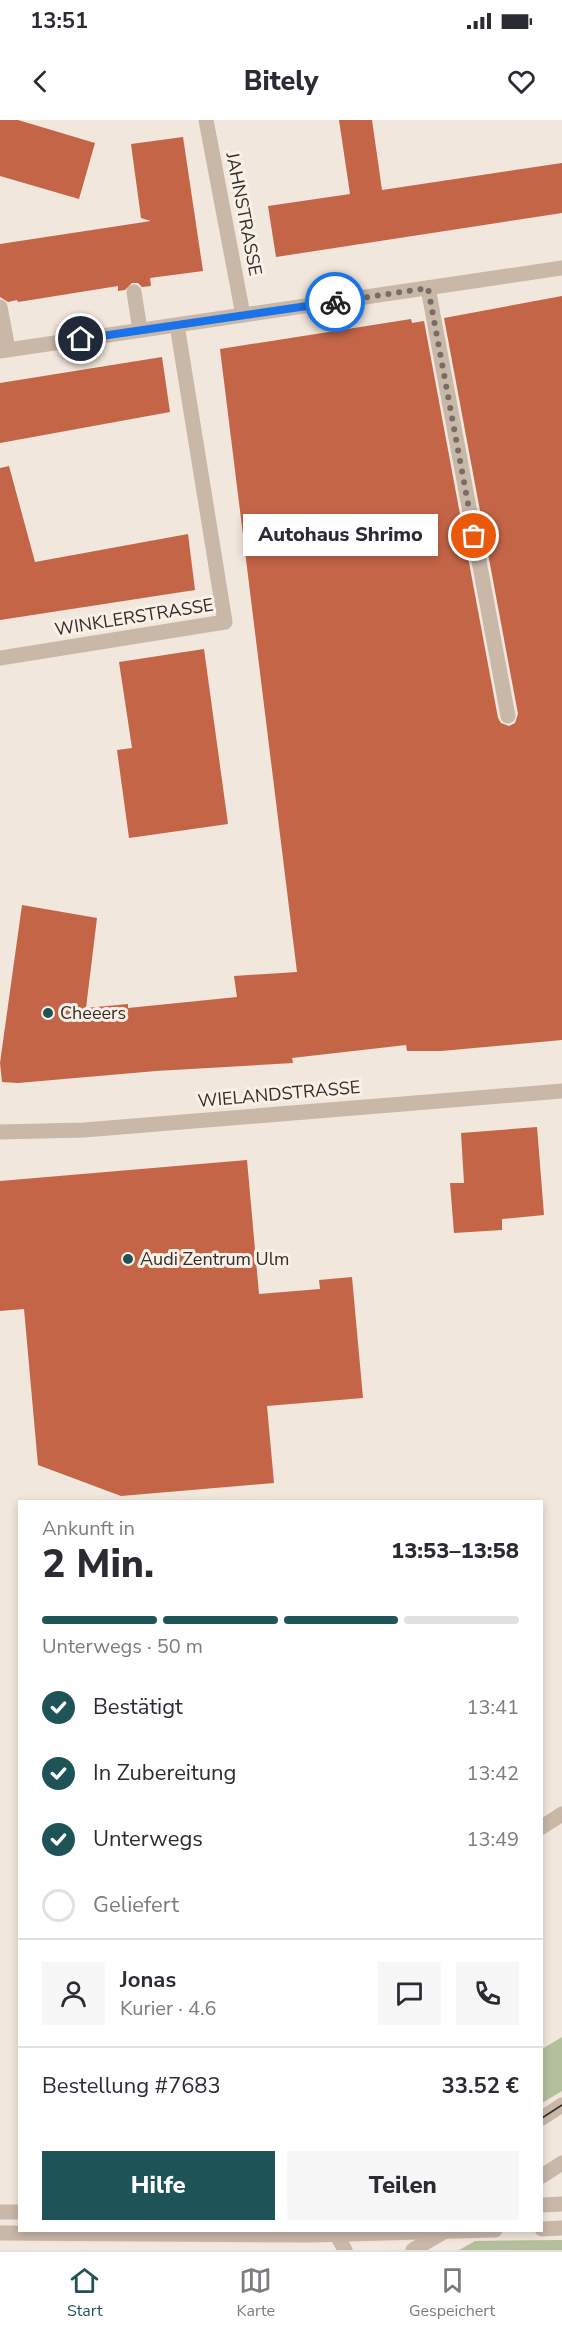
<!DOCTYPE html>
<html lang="de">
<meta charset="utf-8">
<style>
:root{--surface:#fff;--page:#f7f7f7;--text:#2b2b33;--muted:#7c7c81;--line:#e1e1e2;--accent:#1e5357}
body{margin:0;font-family:"Nunito Sans",sans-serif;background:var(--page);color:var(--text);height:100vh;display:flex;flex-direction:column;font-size:22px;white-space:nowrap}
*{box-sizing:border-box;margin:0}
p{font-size:20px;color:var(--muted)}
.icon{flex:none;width:33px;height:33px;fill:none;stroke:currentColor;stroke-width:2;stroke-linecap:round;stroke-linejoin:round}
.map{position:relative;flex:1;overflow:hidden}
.drawer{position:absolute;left:18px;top:1380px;width:525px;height:732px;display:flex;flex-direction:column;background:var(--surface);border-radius:0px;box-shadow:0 3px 9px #0003}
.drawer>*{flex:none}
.pin{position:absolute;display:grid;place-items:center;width:51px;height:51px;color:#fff;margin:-26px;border:3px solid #fff;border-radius:50%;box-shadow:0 2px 6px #0007}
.courier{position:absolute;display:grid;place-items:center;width:60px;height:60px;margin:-30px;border:4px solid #1a73e8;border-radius:50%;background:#fff;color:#222;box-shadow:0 2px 8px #0007}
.bubble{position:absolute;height:42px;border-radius:0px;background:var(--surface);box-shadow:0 3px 9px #0003;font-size:20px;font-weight:800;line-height:42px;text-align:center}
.headline em{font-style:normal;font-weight:800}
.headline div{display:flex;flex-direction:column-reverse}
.headline{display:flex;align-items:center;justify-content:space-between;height:102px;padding:0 24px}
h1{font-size:39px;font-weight:800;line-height:45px}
.bar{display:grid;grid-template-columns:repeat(4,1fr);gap:9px 6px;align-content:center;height:72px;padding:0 24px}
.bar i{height:8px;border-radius:4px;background:var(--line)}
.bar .on{background:var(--accent)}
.bar p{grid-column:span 4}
.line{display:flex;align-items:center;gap:15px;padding:0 24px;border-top:2px solid var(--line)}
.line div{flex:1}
.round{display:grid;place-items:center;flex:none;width:63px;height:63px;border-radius:0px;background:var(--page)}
ol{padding:0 24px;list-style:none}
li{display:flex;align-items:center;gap:18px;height:66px}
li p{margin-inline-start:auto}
li .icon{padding:6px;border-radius:50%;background:var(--accent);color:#fff;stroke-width:4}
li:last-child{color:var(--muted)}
li i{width:33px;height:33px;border:3px solid var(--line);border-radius:50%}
.primary-button{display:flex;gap:12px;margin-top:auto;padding:12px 24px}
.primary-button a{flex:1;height:69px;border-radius:0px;background:var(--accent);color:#fff;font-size:24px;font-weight:800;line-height:69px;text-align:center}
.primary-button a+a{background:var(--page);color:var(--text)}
.status{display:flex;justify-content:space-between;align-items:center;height:42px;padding:0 30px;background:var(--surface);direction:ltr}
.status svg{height:16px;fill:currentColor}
header{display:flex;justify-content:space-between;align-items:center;height:78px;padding:0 24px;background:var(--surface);font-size:27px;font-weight:800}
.dock{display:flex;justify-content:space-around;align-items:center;height:84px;border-top:2px solid var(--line);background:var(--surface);font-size:16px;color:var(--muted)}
.dock a{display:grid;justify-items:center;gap:3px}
.dock .on{color:var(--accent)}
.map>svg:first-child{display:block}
.green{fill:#b4c09c}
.building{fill:#c46547}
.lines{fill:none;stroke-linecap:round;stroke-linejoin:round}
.service{stroke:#c9b7a8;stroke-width:15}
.minor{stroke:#c9b7a8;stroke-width:15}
.tertiary{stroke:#c9b7a8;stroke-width:15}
.tram{stroke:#362c28;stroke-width:1.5}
.done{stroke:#776d67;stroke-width:6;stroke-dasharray:0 10.8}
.route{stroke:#1a73e8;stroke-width:8}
.poi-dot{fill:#1e5357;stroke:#f9f1e8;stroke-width:2}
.labels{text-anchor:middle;stroke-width:6;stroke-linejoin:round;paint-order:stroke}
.street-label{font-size:18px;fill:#362c28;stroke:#f9f1e8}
.poi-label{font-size:18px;fill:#362c28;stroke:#f9f1e8;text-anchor:start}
</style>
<div class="status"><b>13:51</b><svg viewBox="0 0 49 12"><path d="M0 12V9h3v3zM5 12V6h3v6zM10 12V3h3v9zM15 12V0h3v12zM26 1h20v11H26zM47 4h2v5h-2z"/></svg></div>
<header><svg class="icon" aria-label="back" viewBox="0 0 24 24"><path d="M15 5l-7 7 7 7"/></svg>Bitely<svg class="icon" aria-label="heart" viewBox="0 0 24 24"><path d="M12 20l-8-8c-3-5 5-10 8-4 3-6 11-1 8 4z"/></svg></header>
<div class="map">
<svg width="562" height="2130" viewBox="0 0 562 2130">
<rect width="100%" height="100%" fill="#f1e7dc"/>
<g class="green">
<polygon points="562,1917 562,1971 542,1983 542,1929"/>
<polygon points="562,2120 562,2130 459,2130 475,2121"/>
</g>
<g class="building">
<polygon points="0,0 18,0 95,23 79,79 0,56"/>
<polygon points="339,0 372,0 382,70 562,43 562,93 276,137 268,86 350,74"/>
<polygon points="183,17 203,151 150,158 151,166 142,167 138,163 132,163 125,170 118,171 118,166 18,182 17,180 8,182 0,177 0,124 151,101 141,98 131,24"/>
<polygon points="562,176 562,920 441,931 407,931 406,925 292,938 293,943 156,951 18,963 2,962 0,943 22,785 97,798 86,888 128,884 128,888 237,877 234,856 297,852 220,229 411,199 412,203 424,201 498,598 501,603 509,606 515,603 518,594 444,198"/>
<polygon points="162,237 170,292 0,323 0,263"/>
<polygon points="9,346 35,442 188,414 195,470 0,500 0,348"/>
<polygon points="204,529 228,704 129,718 117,630 132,628 119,542"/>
<polygon points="537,1007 544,1095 502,1099 502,1110 454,1113 450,1063 464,1063 461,1013"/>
<polygon points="247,1040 259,1174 320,1169 319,1160 352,1157 363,1278 267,1286 274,1363 121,1376 38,1345 24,1189 0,1191 0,1061"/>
</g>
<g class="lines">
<g class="service">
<polyline points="428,168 508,596"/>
<polyline points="134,172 140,210"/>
<polyline points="0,187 8,229"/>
<polyline points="542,1998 562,1985"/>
<polyline points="542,2085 562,2084"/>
<polyline points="0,2092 20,2092"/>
<polyline points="542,2109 562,2108"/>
<polyline points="0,2113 311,2115 495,2110"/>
</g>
<g class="minor">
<polyline points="206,0 243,195"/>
<polyline points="0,231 562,148"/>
<polyline points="0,538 225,502 177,205"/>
<polyline points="542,1707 562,1694"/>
<polyline points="334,2110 345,2130"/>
</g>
<g class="tertiary">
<polyline points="0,1012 84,1010 562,971"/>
<polyline points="542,2056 562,2043"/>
<polyline points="413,2130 447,2110"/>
</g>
<polyline class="tram" points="542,1998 562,1985"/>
</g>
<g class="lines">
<polyline class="done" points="335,182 428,168 474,416"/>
<polyline class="route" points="81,219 335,182"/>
</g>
<g class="poi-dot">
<circle cx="48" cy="893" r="6"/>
<circle cx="128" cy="1139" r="6"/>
</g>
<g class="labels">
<g class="street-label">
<text transform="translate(244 94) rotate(79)" y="6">JAHNSTRASSE</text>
<text transform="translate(134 497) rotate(-9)" y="6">WINKLERSTRASSE</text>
<text transform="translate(279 974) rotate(-5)" y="6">WIELANDSTRASSE</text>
</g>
<g class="poi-label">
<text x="60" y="899">Cheeers</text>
<text x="140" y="1145">Audi Zentrum Ulm</text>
</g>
</g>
</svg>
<div class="pin" style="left:474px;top:416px;background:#ea580c"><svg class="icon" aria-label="bag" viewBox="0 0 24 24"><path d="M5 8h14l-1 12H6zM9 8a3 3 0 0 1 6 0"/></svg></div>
<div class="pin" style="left:81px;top:219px;background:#1f2937"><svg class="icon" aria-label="home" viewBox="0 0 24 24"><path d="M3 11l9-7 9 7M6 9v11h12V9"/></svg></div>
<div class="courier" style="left:335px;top:182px"><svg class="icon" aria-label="bike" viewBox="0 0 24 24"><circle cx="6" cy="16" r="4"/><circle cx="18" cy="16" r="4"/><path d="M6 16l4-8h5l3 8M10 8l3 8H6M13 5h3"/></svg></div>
<div class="bubble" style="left:243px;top:394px;width:195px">Autohaus Shrimo</div>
<section class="drawer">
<div class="headline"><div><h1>2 Min.</h1><p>Ankunft in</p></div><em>13:53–13:58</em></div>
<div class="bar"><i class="on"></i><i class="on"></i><i class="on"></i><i></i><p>Unterwegs · 50 m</p></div>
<ol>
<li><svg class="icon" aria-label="check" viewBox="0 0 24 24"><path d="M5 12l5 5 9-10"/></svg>Bestätigt<p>13:41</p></li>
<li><svg class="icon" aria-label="check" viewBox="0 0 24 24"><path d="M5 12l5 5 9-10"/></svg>In Zubereitung<p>13:42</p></li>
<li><svg class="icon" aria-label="check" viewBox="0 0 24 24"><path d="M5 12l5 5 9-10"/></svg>Unterwegs<p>13:49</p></li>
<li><i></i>Geliefert</li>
</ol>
<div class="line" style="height:108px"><a class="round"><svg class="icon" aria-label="person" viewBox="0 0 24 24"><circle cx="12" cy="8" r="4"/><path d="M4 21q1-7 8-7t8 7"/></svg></a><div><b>Jonas</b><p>Kurier · 4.6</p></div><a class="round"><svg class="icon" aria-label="chat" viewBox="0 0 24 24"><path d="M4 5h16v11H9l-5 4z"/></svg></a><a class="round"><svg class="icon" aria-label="phone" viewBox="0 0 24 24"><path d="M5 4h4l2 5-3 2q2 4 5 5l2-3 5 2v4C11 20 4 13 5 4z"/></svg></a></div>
<div class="line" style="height:78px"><div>Bestellung #7683</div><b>33.52 €</b></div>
<div class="primary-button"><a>Hilfe</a><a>Teilen</a></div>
</section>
</div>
<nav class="dock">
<a class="on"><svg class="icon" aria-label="home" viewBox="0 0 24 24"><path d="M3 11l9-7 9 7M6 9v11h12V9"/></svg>Start</a>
<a><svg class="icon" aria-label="map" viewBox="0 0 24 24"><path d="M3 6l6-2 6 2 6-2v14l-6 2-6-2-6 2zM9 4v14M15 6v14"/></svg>Karte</a>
<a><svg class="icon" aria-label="saved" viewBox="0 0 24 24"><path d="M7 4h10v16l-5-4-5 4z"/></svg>Gespeichert</a>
</nav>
